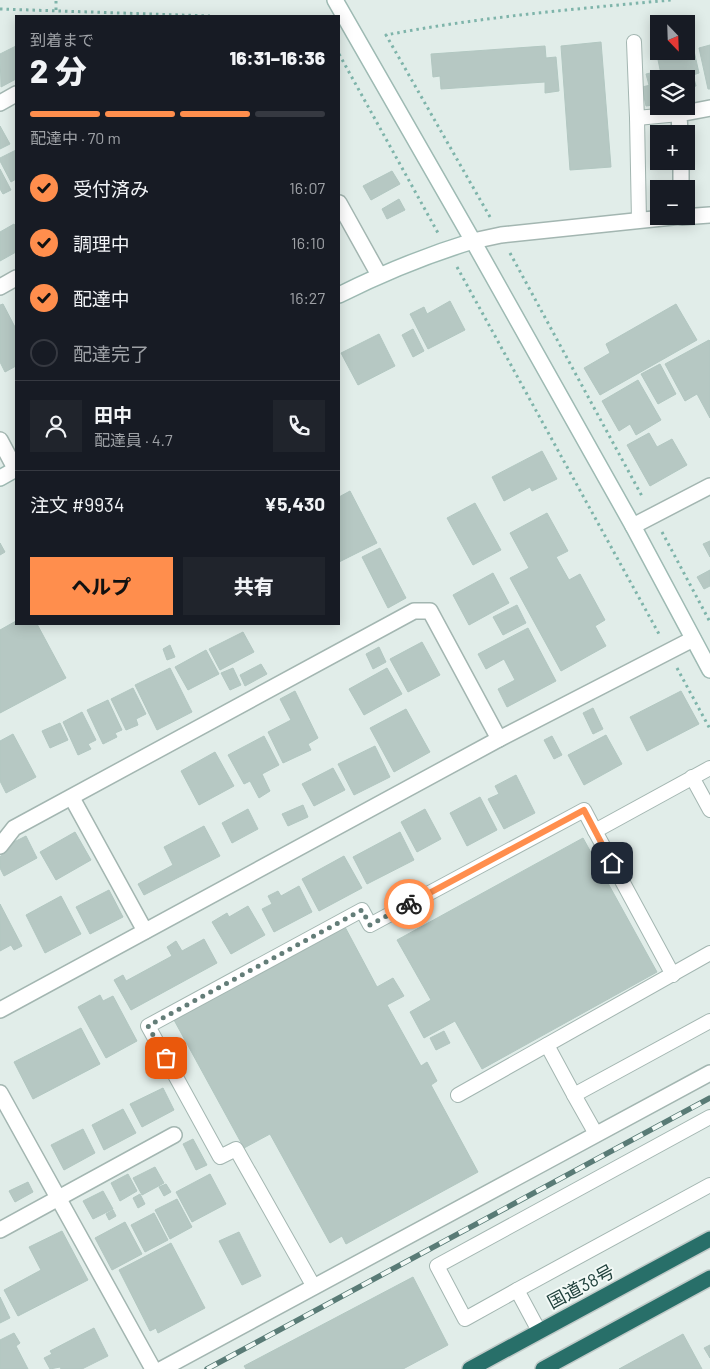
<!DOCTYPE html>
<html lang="ja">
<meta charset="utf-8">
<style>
:root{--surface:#171b24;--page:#20242c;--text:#f1f3f6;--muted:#9ea1a6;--line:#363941;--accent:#ff8e4d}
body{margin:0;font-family:Barlow,"Noto Sans JP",sans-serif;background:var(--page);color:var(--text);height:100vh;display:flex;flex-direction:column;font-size:19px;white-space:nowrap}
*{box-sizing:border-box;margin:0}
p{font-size:16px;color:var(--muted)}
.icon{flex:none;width:28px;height:28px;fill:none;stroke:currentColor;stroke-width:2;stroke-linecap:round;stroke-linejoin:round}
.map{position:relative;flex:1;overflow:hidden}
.drawer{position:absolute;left:15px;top:15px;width:325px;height:610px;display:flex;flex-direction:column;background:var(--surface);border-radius:0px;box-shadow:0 2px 12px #0003}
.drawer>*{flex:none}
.needle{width:32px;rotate:157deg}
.fabs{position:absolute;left:650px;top:15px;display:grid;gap:10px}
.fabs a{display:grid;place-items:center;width:45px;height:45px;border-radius:0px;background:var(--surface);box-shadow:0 2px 12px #0003;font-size:25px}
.pin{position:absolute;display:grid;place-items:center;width:42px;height:42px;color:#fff;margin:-21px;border-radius:10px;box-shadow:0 2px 8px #0006}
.courier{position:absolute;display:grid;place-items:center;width:50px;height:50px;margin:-25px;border:4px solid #ff8e4d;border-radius:50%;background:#fff;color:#222;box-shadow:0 1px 6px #0007}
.head em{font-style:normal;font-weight:800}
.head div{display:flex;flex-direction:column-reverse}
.head{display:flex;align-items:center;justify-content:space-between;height:85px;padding:0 15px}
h1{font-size:32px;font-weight:800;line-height:38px}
.bar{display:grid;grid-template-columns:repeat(4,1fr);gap:8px 5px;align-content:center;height:60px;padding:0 15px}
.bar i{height:6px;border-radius:4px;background:var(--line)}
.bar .selected{background:var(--accent)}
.bar p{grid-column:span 4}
.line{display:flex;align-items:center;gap:12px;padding:0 15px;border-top:1px solid var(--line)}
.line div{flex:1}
.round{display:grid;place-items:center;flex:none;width:52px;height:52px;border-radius:0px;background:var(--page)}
ol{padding:0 15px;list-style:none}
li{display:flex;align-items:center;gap:15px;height:55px}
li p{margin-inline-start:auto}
li .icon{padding:5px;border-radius:50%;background:var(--accent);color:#111;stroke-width:4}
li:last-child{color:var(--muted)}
li i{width:28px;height:28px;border:2px solid var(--line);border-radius:50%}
.button{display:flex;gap:10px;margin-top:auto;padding:10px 15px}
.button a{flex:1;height:58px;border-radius:0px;background:var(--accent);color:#111;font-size:20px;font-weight:800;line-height:58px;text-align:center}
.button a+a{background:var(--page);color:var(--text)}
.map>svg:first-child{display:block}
.building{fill:#b6c8c3;stroke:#b2c7c1}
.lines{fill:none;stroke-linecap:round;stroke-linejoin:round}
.lane-casing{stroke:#a3b6b1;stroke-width:16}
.street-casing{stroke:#a3b6b1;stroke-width:18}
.secondary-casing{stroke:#9ebab3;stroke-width:18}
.highway-casing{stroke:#c0cac8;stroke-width:18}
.path{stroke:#7eb4aa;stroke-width:3;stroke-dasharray:2.5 4;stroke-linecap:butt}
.lane{stroke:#fff;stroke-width:14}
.street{stroke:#fff;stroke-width:15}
.secondary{stroke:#fff;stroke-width:15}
.highway{stroke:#286f69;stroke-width:15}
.rail-casing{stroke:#597b76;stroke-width:5.5}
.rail{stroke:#f2f9f6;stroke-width:4;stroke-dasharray:11;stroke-linecap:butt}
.done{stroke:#637d78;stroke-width:5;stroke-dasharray:0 9}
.route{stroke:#ff8e4d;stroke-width:6}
.labels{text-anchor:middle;stroke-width:4;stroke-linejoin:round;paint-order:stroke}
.street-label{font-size:18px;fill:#1f403b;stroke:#f2f9f6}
</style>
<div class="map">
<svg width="710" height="1369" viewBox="0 0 710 1369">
<rect width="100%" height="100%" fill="#e1ede9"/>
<g class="building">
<polygon points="601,42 611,167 570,170 561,46"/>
<polygon points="692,42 699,73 693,75 696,86 686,88 686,79 684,79 683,77 662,79 656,50 686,51 686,43"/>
<polygon points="710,45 710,89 708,89 699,48"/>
<polygon points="16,46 16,79 1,87 0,54"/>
<polygon points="545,46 546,58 556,57 559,91 545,93 545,82 441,89 440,76 433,77 431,54"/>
<polygon points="655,72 657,83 649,85 646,74"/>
<polygon points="659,83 659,104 646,106 642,87"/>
<polygon points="0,126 10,144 0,149"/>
<polygon points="16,150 16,179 11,182 0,161 0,158"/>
<polygon points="0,169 11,190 3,194 0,189"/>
<polygon points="392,171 400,184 371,200 363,186"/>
<polygon points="399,199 405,210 387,219 382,209"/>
<polygon points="14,224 16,227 16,252 0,261 0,232"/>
<polygon points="450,301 465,330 428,349 410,314 424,307 427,314"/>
<polygon points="3,304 16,329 16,366 5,372 0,362 0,305"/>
<polygon points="676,304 697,340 600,395 584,368 610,353 606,344"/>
<polygon points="413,329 424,351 413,357 402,335"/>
<polygon points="379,334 395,366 358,385 341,353"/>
<polygon points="709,340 710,341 710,418 697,394 685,401 665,364"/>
<polygon points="660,364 676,394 658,404 641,374"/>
<polygon points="638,380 661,420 636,435 630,424 619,431 602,401"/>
<polygon points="649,433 657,447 672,439 687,465 650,486 627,445"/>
<polygon points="542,451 557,479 532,491 530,487 504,501 492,477"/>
<polygon points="350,491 377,543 339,562 339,497"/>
<polygon points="475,503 501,550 473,565 447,518"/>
<polygon points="547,513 568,551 556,557 569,580 580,574 605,620 595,626 606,646 561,671 510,578 529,568 510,533"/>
<polygon points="710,541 710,557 703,544"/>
<polygon points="0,543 5,552 0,555"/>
<polygon points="380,548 406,598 388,608 362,557"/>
<polygon points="710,570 710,586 704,589 697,577"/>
<polygon points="493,573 509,603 469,625 453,595"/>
<polygon points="517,605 526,623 503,635 493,617"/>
<polygon points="16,621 16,624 37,624 66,678 0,713 0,630"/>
<polygon points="528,628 556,681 507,707 498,689 515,680 504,659 486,669 478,654"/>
<polygon points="243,632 254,652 220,670 209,649"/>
<polygon points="422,642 440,675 408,692 390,659"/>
<polygon points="170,645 175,657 167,660 163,649"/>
<polygon points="379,647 386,662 373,669 366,654"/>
<polygon points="206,650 219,674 188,690 175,667"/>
<polygon points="261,664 267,674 245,686 240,675"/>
<polygon points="170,668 192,712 157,730 135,685"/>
<polygon points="233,668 241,685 230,690 221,673"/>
<polygon points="387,668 402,694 364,715 349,689"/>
<polygon points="133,688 146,714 136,719 138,725 126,730 111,699"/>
<polygon points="295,691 318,738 308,744 311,750 283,763 268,732 291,720 280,699"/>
<polygon points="681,691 699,724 647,751 630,717"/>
<polygon points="108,700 122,730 115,733 117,737 103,744 87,710"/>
<polygon points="593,708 603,729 593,734 583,713"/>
<polygon points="406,709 430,752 394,772 370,728"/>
<polygon points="82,712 96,740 88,744 91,749 78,755 63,722"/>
<polygon points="60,723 68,740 50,748 42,731"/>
<polygon points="13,734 36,777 6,793 0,781 0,741"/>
<polygon points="606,735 622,764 584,785 568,755"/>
<polygon points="264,736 279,765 262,774 270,791 259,798 250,781 244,784 228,755"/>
<polygon points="552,736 562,755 554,759 544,740"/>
<polygon points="375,746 390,777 354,795 338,764"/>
<polygon points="215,752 234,786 199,805 181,771"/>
<polygon points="333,768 345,790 314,806 302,784"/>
<polygon points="516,775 535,813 504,829 488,799 499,794 495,786"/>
<polygon points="480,797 497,830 467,846 450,813"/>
<polygon points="303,805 308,817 288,826 282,814"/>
<polygon points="248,809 258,829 232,843 222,823"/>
<polygon points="425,809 441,839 417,852 401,822"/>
<polygon points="204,826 220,856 144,895 138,884 173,865 164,847"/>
<polygon points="75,832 91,860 56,880 40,852"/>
<polygon points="400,832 414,860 367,884 353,857"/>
<polygon points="26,836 37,858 4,876 0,868 0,857 10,844"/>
<polygon points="583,838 657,972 482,1069 455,1021 424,1038 410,1012 431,1000 397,940"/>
<polygon points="344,856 362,888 319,911 302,879"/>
<polygon points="299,886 312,912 274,932 262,909 272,904 268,896 278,891 281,896"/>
<polygon points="109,890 123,917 90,934 76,907"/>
<polygon points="61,896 81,934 45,953 26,915"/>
<polygon points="0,904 22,946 14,950 11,945 0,951"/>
<polygon points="248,906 265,935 231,954 212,922 227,913 229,917"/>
<polygon points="345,927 377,987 393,978 404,996 387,1005 421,1066 427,1062 437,1081 431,1085 478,1172 346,1244 342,1236 330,1243 270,1134 244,1148 174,1020"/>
<polygon points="204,939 217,963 131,1010 114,980 123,975 126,981 172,956 167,947 176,941 182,951"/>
<polygon points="100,995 103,1001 113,996 137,1041 106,1058 78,1007"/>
<polygon points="81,1028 100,1064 33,1099 14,1062"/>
<polygon points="444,1031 450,1043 436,1050 430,1038"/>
<polygon points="163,1088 174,1110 142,1127 130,1104"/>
<polygon points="123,1109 136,1133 104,1150 92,1125"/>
<polygon points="83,1129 95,1153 64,1170 51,1145"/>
<polygon points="193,1139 207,1165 196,1170 183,1144"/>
<polygon points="155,1167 164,1183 142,1195 133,1178"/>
<polygon points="128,1174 137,1191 120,1201 111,1183"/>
<polygon points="210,1174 226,1204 192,1222 176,1192"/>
<polygon points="28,1182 33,1192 15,1202 9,1191"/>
<polygon points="166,1184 171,1192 164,1196 159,1187"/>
<polygon points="103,1191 113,1209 93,1219 83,1201"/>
<polygon points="140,1194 145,1204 138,1208 133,1198"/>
<polygon points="177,1199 192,1227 170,1239 155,1210"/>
<polygon points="113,1210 116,1216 109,1220 106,1214"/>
<polygon points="154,1213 168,1240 145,1252 131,1225"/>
<polygon points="125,1222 142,1254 112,1270 95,1238"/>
<polygon points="62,1231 88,1280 18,1316 4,1290 41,1270 29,1247"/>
<polygon points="239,1232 261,1276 242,1285 219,1241"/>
<polygon points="171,1243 205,1308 158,1333 156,1328 150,1331 119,1270"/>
<polygon points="413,1277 448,1345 403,1369 246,1369 244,1366"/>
<polygon points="0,1297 10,1318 0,1323"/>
<polygon points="94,1328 108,1356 82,1369 61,1369 60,1367 50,1369 44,1358 52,1354 50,1351"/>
<polygon points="14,1333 20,1343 16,1346 28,1369 0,1369 0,1340"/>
<polygon points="683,1334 702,1369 619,1369"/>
<polygon points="710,1345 710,1358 704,1348"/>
</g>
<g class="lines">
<defs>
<g id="lane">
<polyline points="634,42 637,118 639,220"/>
<polyline points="637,118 679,114"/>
<polyline points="692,777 710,810"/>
<polyline points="673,975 595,831 710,768"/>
<polyline points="547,1045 574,1095 710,1021"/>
<polyline points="458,1095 710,953"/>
<polyline points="574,1095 596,1134"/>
<polyline points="314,1287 236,1149 220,1157 148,1026 362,910 370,925 584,810 595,831"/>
<polyline points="517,1290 465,1319 437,1266 710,1117"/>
<polyline points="539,1331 517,1290 710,1185"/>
</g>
<g id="street">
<polyline points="0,103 16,94"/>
<polyline points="680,134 679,114 710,108"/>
<polyline points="681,161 681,189"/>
<polyline points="339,203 379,275"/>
<polyline points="682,217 710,215"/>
<polyline points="473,241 501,235 682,216"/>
<polyline points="0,287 16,278"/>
<polyline points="0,440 16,470"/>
<polyline points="633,526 710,486"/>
<polyline points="72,798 145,931"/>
<polyline points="0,846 14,828 414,611 430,611 499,739"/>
<polyline points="0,1010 499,739 693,639"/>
<polyline points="0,1093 153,1369"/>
<polyline points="0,1230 174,1135"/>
<polyline points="162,1369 710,1073"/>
</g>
<g id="secondary">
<polyline points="335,0 473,241 633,526 710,670"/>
<path d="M339,295C383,273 427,255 473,241"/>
<polyline points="0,478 16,469"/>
</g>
<g id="highway">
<polyline points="470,1369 710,1239"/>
<polyline points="543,1369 710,1278"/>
</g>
</defs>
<use href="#lane" class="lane-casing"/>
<use href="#street" class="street-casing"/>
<use href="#secondary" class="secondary-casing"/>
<use href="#highway" class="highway-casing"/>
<g class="path">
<polyline points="0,9 210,16"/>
<polyline points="56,10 56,0"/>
<polyline points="339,54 438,233"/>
<path d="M490,217L386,35C480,17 576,9 671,0"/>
<polyline points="510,253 643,498"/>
<polyline points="457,267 659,634"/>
<polyline points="662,532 710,622"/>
<polyline points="677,668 710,729"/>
</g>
<use href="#lane" class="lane"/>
<use href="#street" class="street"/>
<use href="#secondary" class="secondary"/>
<use href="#highway" class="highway"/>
<defs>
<polyline id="rail" points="207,1369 710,1098"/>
</defs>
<use href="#rail" class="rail-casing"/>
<use href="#rail" class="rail"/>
</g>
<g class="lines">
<polyline class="done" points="166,1058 148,1026 362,910 370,925 409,904"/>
<polyline class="route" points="409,904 584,810 612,863"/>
</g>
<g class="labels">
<g class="street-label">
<text transform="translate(581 1287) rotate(-28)" y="6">国道38号</text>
</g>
</g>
</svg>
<div class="fabs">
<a><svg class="needle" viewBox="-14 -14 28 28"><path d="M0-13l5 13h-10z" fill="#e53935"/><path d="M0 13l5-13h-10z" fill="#9ea1a6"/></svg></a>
<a><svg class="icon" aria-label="layers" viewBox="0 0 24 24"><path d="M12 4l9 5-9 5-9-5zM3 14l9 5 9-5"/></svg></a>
<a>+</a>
<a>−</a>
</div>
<div class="pin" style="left:166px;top:1058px;background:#ea580c"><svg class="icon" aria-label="bag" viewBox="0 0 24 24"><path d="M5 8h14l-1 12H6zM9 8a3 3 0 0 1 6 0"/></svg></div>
<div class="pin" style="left:612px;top:863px;background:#1f2937"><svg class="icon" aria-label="home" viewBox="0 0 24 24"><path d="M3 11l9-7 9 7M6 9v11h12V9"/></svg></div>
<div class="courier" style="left:409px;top:904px"><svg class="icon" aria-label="bike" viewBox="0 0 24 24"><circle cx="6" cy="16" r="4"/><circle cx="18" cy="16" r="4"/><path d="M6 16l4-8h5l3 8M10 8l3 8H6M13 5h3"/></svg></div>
<section class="drawer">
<div class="head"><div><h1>2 分</h1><p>到着まで</p></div><em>16:31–16:36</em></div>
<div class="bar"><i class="selected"></i><i class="selected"></i><i class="selected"></i><i></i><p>配達中 · 70 m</p></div>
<ol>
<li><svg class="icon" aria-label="check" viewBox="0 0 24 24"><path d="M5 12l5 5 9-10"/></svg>受付済み<p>16:07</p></li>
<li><svg class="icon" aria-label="check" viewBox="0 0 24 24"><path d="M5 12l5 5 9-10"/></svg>調理中<p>16:10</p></li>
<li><svg class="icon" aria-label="check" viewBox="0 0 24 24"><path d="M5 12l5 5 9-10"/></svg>配達中<p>16:27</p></li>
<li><i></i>配達完了</li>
</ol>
<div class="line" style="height:90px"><a class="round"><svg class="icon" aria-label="person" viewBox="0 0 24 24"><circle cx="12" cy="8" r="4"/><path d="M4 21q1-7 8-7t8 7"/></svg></a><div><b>田中</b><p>配達員 · 4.7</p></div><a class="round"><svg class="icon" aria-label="phone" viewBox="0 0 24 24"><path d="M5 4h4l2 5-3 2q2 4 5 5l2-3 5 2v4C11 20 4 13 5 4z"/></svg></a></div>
<div class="line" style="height:65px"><div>注文 #9934</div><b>¥5,430</b></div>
<div class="button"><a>ヘルプ</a><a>共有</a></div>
</section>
</div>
